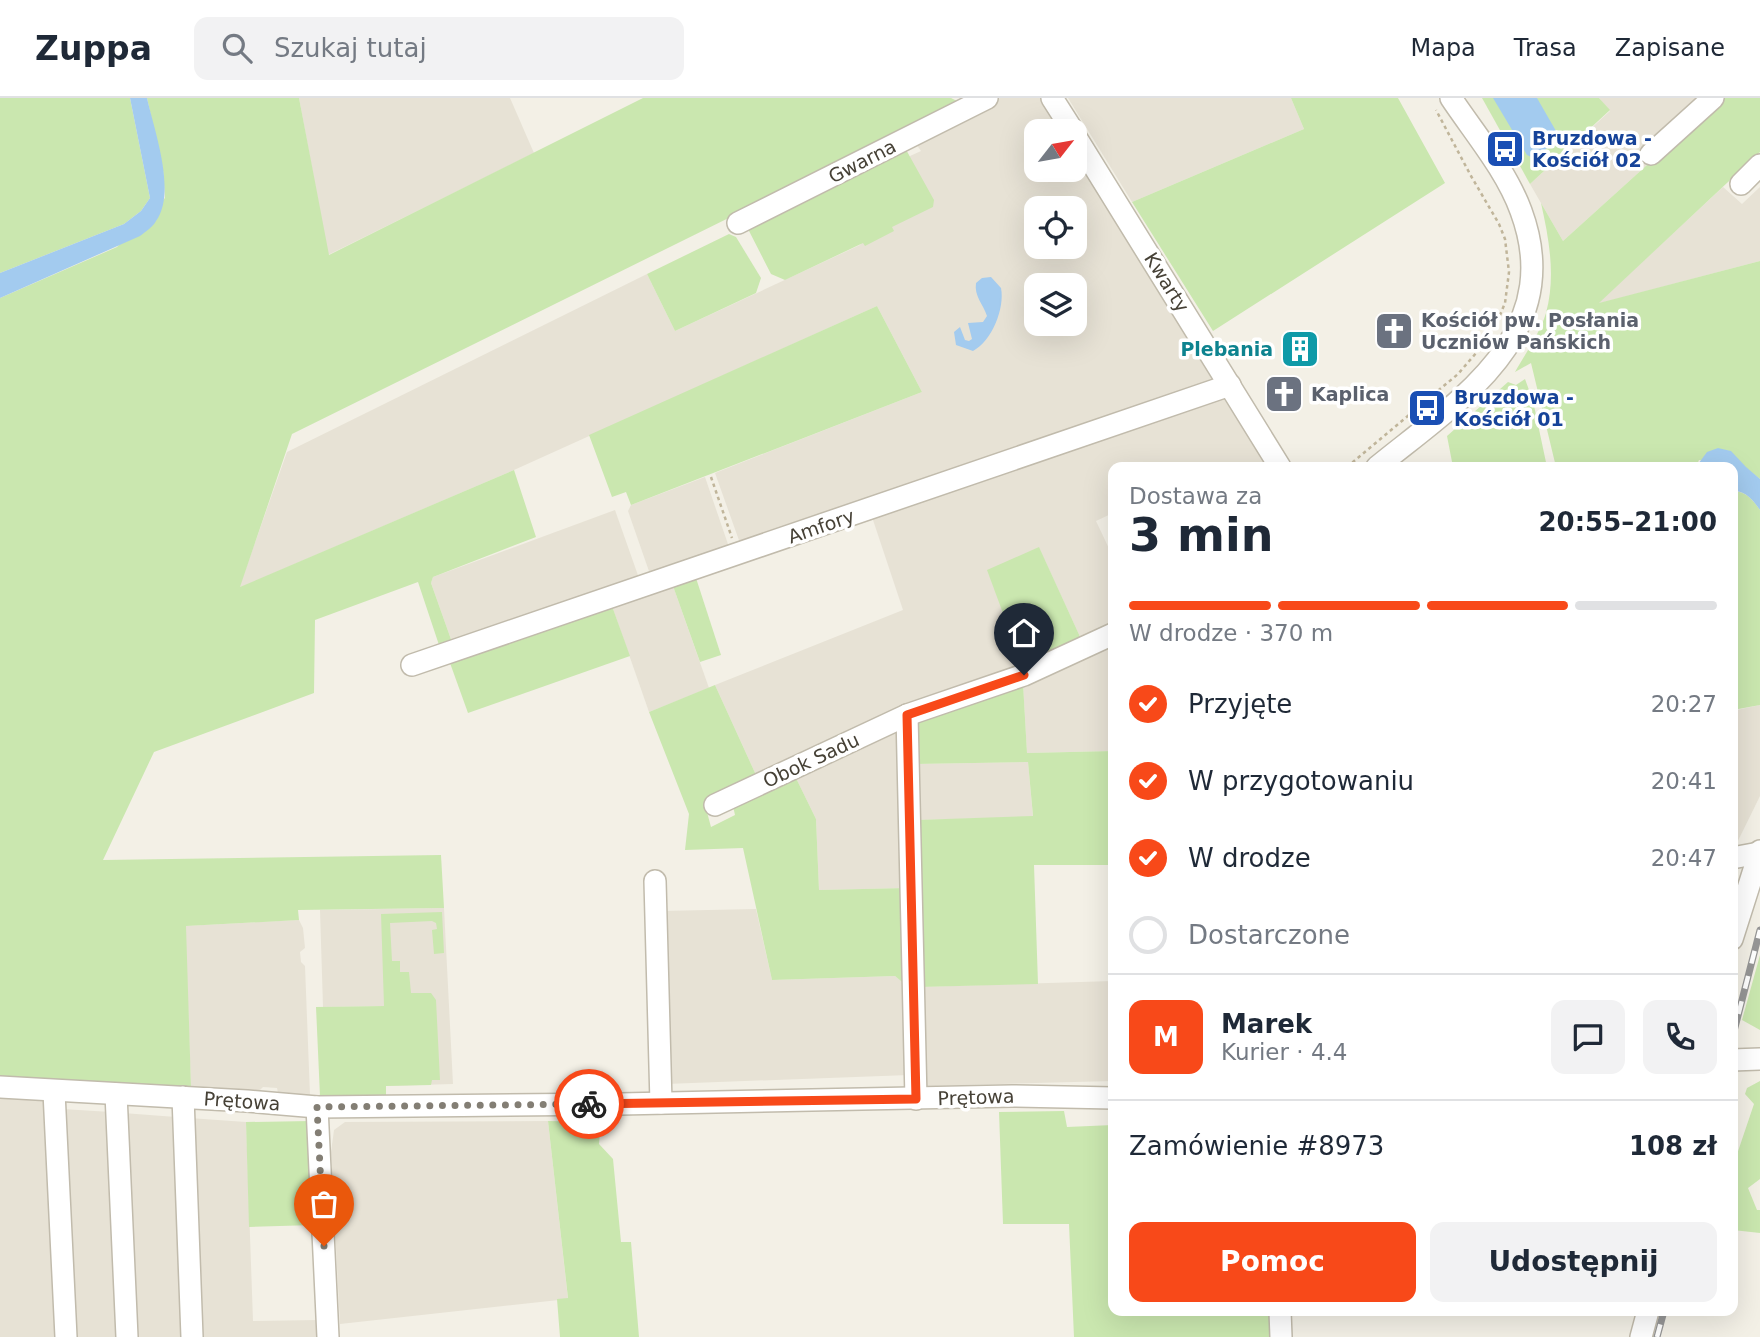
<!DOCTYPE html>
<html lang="pl">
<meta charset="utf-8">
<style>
:root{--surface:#fff;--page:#f2f2f3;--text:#1f2937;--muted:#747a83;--line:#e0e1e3;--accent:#f84919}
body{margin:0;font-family:"DejaVu Sans",sans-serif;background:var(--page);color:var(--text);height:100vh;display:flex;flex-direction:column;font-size:26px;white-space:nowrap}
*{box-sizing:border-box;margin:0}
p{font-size:23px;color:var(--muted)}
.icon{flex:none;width:38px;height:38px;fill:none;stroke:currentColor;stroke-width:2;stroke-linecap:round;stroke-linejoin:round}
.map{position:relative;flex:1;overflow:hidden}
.sheet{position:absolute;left:1108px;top:364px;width:630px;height:854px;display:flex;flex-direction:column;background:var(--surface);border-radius:14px;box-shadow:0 7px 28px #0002}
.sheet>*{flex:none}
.needle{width:46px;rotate:59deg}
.tools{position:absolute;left:1024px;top:21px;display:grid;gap:14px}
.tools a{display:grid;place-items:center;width:63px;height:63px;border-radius:14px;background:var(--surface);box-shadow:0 7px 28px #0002;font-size:35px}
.pin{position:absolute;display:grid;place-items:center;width:60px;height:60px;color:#fff;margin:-72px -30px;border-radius:50% 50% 50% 0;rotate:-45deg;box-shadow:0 0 7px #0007}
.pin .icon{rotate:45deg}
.courier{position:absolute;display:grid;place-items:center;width:70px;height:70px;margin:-35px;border:5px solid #f84919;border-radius:50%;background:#fff;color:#222;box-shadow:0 2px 9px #0007}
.summary em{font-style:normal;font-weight:700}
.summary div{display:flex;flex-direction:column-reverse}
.summary{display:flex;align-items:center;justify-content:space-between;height:119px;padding:0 21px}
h1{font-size:46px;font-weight:700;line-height:52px}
.bar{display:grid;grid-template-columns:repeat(4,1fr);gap:10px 7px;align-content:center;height:84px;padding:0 21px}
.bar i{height:9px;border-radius:5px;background:var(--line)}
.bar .current{background:var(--accent)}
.bar p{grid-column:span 4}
.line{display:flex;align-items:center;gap:18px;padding:0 21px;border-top:2px solid var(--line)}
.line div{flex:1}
.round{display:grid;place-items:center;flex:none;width:74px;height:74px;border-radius:14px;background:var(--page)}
ol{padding:0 21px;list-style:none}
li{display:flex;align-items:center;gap:21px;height:77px}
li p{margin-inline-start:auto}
li .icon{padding:7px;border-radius:50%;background:var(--accent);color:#fff;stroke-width:4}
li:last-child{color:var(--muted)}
li i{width:38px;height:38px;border:4px solid var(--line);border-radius:50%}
.button{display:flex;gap:14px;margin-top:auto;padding:14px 21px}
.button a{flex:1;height:80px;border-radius:14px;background:var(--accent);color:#fff;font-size:28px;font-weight:700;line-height:80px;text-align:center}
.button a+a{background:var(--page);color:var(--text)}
header{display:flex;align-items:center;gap:42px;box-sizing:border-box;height:98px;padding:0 35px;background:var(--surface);border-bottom:2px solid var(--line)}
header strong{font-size:33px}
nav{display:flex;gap:38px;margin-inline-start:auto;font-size:24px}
.search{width:490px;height:63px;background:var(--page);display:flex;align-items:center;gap:18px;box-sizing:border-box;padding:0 24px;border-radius:14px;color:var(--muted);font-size:26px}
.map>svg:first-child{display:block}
.residential{fill:#e7e2d5;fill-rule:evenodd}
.green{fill:#cae7af}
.water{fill:#a3cbef}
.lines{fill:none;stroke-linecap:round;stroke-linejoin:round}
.minor-casing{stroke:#c1bbac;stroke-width:24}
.path{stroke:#c0b59a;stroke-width:2.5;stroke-dasharray:3.5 3.5;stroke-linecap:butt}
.minor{stroke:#fff;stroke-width:21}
.rail-casing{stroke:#969696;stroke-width:7}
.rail{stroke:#fff;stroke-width:4.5;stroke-dasharray:13;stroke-linecap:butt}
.done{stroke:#837e74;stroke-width:7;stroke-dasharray:0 12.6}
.route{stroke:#f84919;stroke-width:9}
.labels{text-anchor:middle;stroke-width:7;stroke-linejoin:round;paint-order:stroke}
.transit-label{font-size:19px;font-weight:bold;fill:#164399;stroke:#fff;text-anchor:start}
.street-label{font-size:19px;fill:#464136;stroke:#fff}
.worship-label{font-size:19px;font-weight:bold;fill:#5b616d;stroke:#fff;text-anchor:start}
.culture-label{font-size:19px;font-weight:bold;fill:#0d838f;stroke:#fff;text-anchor:end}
</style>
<header>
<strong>Zuppa</strong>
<div class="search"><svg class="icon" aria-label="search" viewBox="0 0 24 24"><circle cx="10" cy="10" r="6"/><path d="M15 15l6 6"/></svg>Szukaj tutaj</div>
<nav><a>Mapa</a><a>Trasa</a><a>Zapisane</a></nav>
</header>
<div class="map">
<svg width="1760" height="1239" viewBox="0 0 1760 1239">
<rect width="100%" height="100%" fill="#f3f0e6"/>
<g class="residential">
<polygon points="299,0 510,0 534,55 328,157"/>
<path d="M1000,0H1041L1061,33H1036V72H1074L1075,55L1216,288L741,448L715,375L922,294L877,208L514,372L239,490L287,354L647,176L675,233L860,147L910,58L921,53L914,43ZM1036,110H1074V149H1036ZM1036,187H1074V226H1036Z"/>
<polygon points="1068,0 1291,0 1304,31 1132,104"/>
<polygon points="1599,0 1721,0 1563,143 1530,86 1610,13"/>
<polygon points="1723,89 1742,106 1760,89 1760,163 1597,206"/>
<polygon points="1221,297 1269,369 1113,369 1113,415 1096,423 1113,459 1113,528 1082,543 1039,450 1024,572 756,677 715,587 903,512 872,419"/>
<polygon points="705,379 730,452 651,479 628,413 631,407"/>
<polygon points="615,412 640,483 453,547 431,485 433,479"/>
<polygon points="673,488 709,590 649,614 612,508"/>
<polygon points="1113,543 1113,653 1027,655 1023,585"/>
<polygon points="1760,607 1760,698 1732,755 1732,613"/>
<polygon points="903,629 906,790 819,792 816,721 795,678"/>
<polygon points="1028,664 1033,719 916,722 915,666"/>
<polygon points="444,810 453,986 385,988 381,908 323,909 320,812"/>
<polygon points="756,811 772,882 895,878 908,889 909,977 666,986 661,813"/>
<polygon points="299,822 303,830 305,850 300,854 301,864 305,868 310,997 278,995 277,990 263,989 259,993 191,989 185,828"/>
<polygon points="1113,883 1113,983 922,988 920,889"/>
<polygon points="0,997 48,1000 60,1239 0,1239"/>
<polygon points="62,1011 111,1014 121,1239 74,1239"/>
<polygon points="123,1015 176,1019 185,1239 133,1239"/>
<polygon points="189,1020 246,1024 253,1223 318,1222 319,1239 199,1239"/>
<polygon points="548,1023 568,1201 340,1226 331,1054 334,1032 345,1024"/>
</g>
<g class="green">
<polygon points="0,0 130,0 150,100 141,113 124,126 0,175"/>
<polygon points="147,0 299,0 329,157 643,0 951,0 961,5 292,336 240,489 514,372 536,439 433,479 431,485 453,547 440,550 418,484 315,522 314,595 154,654 103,762 441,757 444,810 298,812 299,822 186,828 191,989 0,984 0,200 117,149 165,100 163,72"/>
<polygon points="1291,0 1398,0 1445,85 1213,233 1132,104 1304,31"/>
<polygon points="1482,0 1599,0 1610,12 1530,86"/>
<path d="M1721,0H1760V54L1599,205L1760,163V381L1746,370L1699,362L1696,369H1556L1531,265L1515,274C1525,256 1540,235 1546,215C1556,178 1549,141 1541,105L1563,143Z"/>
<polygon points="904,48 934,102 933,109 892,129 894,133 865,148 863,145 785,182 771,176 748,131"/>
<polygon points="729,136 736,139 761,180 756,195 675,233 647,176"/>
<polygon points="877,208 922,294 631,407 626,394 612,399 589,337"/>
<polygon points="1525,281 1533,303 1547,369 1453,369 1447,338 1508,284 1516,287"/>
<path d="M1732,393C1745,392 1753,402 1760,412V607L1733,612Z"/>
<polygon points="1039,449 1082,543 1024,572 987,472"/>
<polygon points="696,480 721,557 700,564 673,488"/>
<polygon points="612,508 630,558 468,615 450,565"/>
<polygon points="1023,585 1027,655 1113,653 1113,767 1034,767 1038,886 920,889 916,722 1033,718 1028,664 915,666 915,625"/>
<polygon points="715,587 756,677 704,703 711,729 735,717 733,708 795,678 816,721 819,792 906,790 908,889 895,878 772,882 743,750 685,752 689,716 649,614"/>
<polygon points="442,814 444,855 434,856 432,832 437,831 436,825 432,823 390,825 392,863 400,863 400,874 409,874 411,895 431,895 436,902 440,982 432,982 431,987 386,988 386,998 320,998 316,909 384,908 381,816"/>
<polygon points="1760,857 1760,932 1742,922"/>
<polygon points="1760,983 1760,1081 1748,1090 1757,1112 1760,1112 1760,1135 1733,1132 1733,1068 1754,1006 1745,996 1747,990"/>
<polygon points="1064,1013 1067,1029 1113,1027 1113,1213 1272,1213 1273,1239 1074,1239 1069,1126 1003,1126 999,1014"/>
<polygon points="311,1023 314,1127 249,1129 246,1024"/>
<polygon points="548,1023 593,1024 600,1033 599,1046 613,1061 621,1144 631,1144 639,1239 560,1239 557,1201 568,1200"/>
</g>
<g class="water">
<path d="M130,0H147C154,32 177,94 156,123C153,129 145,134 140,138L0,200V175L124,126L141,113L150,100Z"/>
<path d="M1493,0H1537L1556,33C1553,45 1545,53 1535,61L1527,57Z"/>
<path d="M991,179L1001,190C1005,210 992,243 973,253L956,247L954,234L960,229L965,242L969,243L972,241L968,225L983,224L987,218C983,206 974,198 976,185L982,180Z"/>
<path d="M1718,350L1731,353L1746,369L1760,381V412C1753,402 1745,392 1733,393L1732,369H1696L1707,354Z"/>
</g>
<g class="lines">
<defs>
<g id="minor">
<polyline points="1052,0 1073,33"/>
<polyline points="1074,36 1280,369"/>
<polyline points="1651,56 1713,0"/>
<polyline points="1741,86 1760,67"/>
<polyline points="738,125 987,0"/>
<path d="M1377,369C1458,303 1567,237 1521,113C1506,72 1475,36 1451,0"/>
<polyline points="412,567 1230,287"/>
<polyline points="907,617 916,1001"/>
<polyline points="715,707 907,617 1024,577 1113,536"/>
<polyline points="1732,760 1759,755"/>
<polyline points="655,783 661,1005"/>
<polyline points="1732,841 1760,753"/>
<polyline points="1732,962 1760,961"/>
<polyline points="0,989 247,1003 317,1009 620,1006 1012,998 1113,1000"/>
<polyline points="54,994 66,1239"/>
<polyline points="116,996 127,1239"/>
<polyline points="183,999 192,1239"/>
<polyline points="317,1009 328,1239"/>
<polyline points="1280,1213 1281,1239"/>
<polyline points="1641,1239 1648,1213"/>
</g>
</defs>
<use href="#minor" class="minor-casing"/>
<g class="path">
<polyline points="1347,369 1458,276 1477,254 1498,222 1505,205 1509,174 1505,141 1499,126 1471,78 1436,12"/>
<polyline points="711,379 732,440"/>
</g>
<use href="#minor" class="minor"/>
<defs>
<g id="rail">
<polyline points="1732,941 1760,832"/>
<polyline points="1657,1239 1664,1213"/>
</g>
</defs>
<use href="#rail" class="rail-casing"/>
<use href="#rail" class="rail"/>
</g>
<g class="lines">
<polyline class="done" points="324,1148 317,1009 589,1006"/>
<polyline class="route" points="589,1006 916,1001 907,617 1024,577"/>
</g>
<defs>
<symbol id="bus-square" viewBox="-11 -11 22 22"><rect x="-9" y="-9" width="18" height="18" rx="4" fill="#1a4fb4" stroke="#fff"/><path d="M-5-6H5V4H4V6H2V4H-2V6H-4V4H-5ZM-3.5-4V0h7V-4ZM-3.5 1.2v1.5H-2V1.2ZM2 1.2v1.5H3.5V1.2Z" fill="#fff"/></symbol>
<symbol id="church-square" viewBox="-11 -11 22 22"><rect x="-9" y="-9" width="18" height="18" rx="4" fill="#6b7280" stroke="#fff"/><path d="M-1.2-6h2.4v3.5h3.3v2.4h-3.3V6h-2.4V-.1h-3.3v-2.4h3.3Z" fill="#fff"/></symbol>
<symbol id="building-square" viewBox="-11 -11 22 22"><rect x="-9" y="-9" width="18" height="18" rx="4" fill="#0f9aa8" stroke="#fff"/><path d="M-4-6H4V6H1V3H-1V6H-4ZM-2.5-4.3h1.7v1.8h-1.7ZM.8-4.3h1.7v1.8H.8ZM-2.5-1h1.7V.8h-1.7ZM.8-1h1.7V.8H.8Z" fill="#fff"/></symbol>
</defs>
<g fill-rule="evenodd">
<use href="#bus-square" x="1483" y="29" width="44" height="44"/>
<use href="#church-square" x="1372" y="211" width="44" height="44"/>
<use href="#building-square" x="1278" y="229" width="44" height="44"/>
<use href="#church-square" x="1262" y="274" width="44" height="44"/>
<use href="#bus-square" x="1405" y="288" width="44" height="44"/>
</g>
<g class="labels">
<g class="transit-label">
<text x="1532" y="47">Bruzdowa -<tspan x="1532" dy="22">Kościół 02</tspan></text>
<text x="1454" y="306">Bruzdowa -<tspan x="1454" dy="22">Kościół 01</tspan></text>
</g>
<g class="street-label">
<text transform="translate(862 63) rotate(-27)" y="7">Gwarna</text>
<text transform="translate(1167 184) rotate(58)" y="7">Kwarty</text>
<text transform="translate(821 428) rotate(-19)" y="7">Amfory</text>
<text transform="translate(811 662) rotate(-25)" y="7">Obok Sadu</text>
<text transform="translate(976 999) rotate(-2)" y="7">Prętowa</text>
<text transform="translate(242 1003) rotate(4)" y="7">Prętowa</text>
</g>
<g class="worship-label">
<text x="1421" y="229">Kościół pw. Posłania<tspan x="1421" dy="22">Uczniów Pańskich</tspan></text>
<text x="1311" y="303">Kaplica</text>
</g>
<g class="culture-label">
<text x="1273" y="258">Plebania</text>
</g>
</g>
</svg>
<div class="tools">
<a><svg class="needle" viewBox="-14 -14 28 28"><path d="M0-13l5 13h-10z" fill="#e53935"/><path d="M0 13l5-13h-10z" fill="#747a83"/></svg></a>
<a><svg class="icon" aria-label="locate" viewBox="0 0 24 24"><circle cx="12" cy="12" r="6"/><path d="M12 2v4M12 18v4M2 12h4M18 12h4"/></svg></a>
<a><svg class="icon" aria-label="layers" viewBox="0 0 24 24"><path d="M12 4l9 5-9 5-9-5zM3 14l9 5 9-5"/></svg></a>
</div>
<div class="pin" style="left:324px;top:1148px;background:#ea580c"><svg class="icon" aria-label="bag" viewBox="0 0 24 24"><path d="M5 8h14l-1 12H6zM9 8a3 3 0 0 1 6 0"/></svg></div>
<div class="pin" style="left:1024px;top:577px;background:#1f2937"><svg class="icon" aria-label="home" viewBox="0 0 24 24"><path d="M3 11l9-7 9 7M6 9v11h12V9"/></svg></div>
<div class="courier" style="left:589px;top:1006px"><svg class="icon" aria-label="bike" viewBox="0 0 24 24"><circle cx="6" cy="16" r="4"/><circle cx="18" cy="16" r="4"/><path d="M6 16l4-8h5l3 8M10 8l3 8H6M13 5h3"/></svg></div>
<section class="sheet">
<div class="summary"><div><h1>3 min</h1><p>Dostawa za</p></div><em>20:55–21:00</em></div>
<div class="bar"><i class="current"></i><i class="current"></i><i class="current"></i><i></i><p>W drodze · 370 m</p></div>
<ol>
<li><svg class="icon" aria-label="check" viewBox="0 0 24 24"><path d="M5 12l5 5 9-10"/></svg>Przyjęte<p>20:27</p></li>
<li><svg class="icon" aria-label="check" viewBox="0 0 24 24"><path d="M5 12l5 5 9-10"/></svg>W przygotowaniu<p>20:41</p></li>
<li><svg class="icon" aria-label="check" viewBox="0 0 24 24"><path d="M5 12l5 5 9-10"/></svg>W drodze<p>20:47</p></li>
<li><i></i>Dostarczone</li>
</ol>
<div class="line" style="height:126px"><b class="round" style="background:var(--accent);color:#fff">M</b><div><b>Marek</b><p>Kurier · 4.4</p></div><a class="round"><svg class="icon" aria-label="chat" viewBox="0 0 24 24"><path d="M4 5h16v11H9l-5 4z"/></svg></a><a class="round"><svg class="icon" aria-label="phone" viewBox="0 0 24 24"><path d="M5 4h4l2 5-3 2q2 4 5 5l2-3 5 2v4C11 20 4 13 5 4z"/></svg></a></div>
<div class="line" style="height:91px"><div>Zamówienie #8973</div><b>108 zł</b></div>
<div class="button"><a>Pomoc</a><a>Udostępnij</a></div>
</section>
</div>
